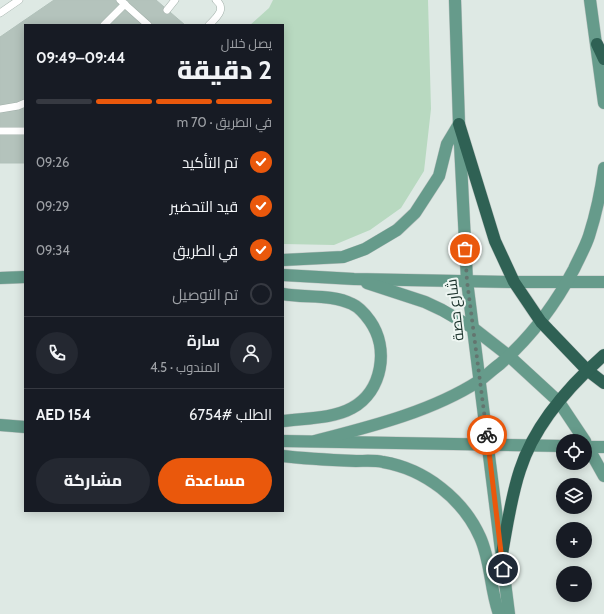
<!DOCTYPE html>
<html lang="ar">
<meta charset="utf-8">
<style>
:root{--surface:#171b24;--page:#242831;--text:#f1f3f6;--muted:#9ea1a6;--line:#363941;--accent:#ea580c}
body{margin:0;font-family:Cabin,Cairo,sans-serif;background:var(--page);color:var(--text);direction:rtl;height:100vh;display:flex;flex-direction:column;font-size:15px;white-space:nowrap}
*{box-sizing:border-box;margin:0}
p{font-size:13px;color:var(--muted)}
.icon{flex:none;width:22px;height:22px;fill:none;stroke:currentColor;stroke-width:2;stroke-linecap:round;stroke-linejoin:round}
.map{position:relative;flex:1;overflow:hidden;direction:ltr}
.side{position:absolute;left:24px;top:24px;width:260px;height:488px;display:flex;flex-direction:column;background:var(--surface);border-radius:0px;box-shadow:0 2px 10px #0003;direction:rtl}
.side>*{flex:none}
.fabs{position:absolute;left:556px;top:434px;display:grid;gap:8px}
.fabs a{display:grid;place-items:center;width:36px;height:36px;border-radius:50%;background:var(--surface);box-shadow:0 2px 10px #0003;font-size:20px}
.pin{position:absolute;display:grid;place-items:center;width:34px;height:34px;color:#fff;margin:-17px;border:2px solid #fff;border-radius:50%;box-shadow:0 1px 4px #0007}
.courier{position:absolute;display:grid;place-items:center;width:40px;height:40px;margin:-20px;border:3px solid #ea580c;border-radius:50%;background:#fff;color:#222;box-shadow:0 1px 5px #0007}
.overview em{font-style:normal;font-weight:800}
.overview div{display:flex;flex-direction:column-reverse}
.overview{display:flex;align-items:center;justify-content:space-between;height:68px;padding:0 12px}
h1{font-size:26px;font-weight:800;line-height:30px}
.bar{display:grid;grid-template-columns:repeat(4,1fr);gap:6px 4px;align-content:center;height:48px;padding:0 12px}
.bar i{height:5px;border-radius:3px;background:var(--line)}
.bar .active{background:var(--accent)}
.bar p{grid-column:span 4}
.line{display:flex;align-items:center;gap:10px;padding:0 12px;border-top:1px solid var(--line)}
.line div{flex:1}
.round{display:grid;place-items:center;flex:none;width:42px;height:42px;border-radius:21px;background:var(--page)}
ol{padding:0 12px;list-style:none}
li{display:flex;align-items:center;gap:12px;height:44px}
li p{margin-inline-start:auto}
li .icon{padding:4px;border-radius:50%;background:var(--accent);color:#fff;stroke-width:4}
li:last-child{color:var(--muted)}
li i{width:22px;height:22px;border:2px solid var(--line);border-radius:50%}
.action{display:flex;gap:8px;margin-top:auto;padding:8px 12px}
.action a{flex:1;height:46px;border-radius:24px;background:var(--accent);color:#fff;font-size:16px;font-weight:800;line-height:46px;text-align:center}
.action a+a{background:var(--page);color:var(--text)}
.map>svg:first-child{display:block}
.green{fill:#b8d9c0}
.building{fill:#b4c3bc;stroke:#b1c1ba}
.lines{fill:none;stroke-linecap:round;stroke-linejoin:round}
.lane-casing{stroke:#a2b0aa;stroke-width:8}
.primary-casing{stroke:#bcc3c1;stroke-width:13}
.highway-casing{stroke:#bcc3c1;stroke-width:13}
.lane{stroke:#fff;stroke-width:7}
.primary{stroke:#669b8b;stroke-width:12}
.highway{stroke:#2f6154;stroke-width:12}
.done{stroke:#63756f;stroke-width:4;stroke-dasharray:0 7.2}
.route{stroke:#ea580c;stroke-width:5}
.labels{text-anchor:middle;stroke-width:4;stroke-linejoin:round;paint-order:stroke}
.street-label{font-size:15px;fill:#213730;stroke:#eef6f2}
</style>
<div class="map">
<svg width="604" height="614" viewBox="0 0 604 614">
<rect width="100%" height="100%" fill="#dee9e4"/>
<polygon class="green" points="273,0 428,0 431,109 424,171 401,208 370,230 334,245 283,244 283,25 250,25 269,8"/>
<polygon class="building" points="54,0 156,0 185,25 25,25 25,163 0,163 0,37"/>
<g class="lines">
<defs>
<g id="lane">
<polyline points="120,0 148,25"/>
<polyline points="167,10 175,0"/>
<polyline points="0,13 19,0"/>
<polyline points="104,25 125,4"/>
<path d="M209,25C216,18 227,9 216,0"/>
<polyline points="0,109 18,106 25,103"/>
<polyline points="0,131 25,131"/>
</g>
<g id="primary">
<polyline points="455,0 459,124 467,281 509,614"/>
<polyline points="590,0 604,103"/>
<polyline points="283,260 343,257 365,249 397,230 415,213 439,176 447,144 459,124"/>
<polyline points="283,275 354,279 514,282 604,282"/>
<polyline points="0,278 25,277"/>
<polyline points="367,283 425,302 442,310 473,328 509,356 559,402 585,441"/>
<path d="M283,294C305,298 332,294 352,304C359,307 365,314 370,321C389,348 383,391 352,408C332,419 305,418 283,421"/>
<polyline points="0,425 25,427"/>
<polyline points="283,441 563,446"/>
<path d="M315,441C369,427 431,412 479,381C486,376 493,369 500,364C531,337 555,305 574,269C579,258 585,248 589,236C596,214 601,191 604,168"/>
<polyline points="585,442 604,476"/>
<polyline points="585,447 604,447"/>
<path d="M283,456C307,459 331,460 356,461C365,461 374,460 383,462C425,469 463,499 480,537C491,561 490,589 499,614"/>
</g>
<g id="highway">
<polyline points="597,44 604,59"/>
<polyline points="459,124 495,241 514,282 541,322 587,370 604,383"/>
<path d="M502,554C507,526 511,497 520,470C534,426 570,385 604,355"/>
</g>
</defs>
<use href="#lane" class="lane-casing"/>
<use href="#primary" class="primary-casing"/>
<use href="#highway" class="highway-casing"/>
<use href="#lane" class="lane"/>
<use href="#primary" class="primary"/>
<use href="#highway" class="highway"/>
</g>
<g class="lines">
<polyline class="done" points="465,249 467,281 487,435"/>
<polyline class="route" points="487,435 503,569"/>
</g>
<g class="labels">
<g class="street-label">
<text transform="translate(455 310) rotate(-97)" y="5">شارع حصة</text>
</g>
</g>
</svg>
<div class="fabs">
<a><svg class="icon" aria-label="locate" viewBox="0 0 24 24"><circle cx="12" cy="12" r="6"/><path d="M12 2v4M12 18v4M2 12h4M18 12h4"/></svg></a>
<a><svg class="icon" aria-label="layers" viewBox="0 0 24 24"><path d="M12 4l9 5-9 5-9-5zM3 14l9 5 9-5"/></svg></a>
<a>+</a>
<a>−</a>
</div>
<div class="pin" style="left:465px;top:249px;background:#ea580c"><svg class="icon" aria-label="bag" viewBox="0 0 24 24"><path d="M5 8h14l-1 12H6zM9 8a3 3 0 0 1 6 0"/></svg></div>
<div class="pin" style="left:503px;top:569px;background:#1f2937"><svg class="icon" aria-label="home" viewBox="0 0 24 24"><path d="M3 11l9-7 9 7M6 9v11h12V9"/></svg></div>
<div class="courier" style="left:487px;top:435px"><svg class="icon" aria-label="bike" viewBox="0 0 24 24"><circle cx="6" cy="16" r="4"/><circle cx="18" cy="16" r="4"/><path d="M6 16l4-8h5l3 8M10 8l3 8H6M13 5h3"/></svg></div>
<section class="side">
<div class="overview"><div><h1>2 دقيقة</h1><p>يصل خلال</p></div><em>09:44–09:49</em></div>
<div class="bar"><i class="active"></i><i class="active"></i><i class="active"></i><i></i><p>في الطريق · 70 m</p></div>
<ol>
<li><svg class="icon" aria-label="check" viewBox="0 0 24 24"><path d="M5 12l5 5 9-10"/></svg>تم التأكيد<p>09:26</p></li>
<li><svg class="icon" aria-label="check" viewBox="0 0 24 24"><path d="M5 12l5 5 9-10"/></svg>قيد التحضير<p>09:29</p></li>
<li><svg class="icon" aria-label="check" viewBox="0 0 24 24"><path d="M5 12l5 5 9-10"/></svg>في الطريق<p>09:34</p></li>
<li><i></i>تم التوصيل</li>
</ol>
<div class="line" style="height:72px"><a class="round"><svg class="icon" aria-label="person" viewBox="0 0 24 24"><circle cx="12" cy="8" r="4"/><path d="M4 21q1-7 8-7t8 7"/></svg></a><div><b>سارة</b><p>المندوب · 4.5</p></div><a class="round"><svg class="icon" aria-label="phone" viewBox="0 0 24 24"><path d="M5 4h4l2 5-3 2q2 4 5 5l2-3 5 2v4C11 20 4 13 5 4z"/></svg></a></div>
<div class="line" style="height:52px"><div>الطلب #6754</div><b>AED 154</b></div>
<div class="action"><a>مساعدة</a><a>مشاركة</a></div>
</section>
</div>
